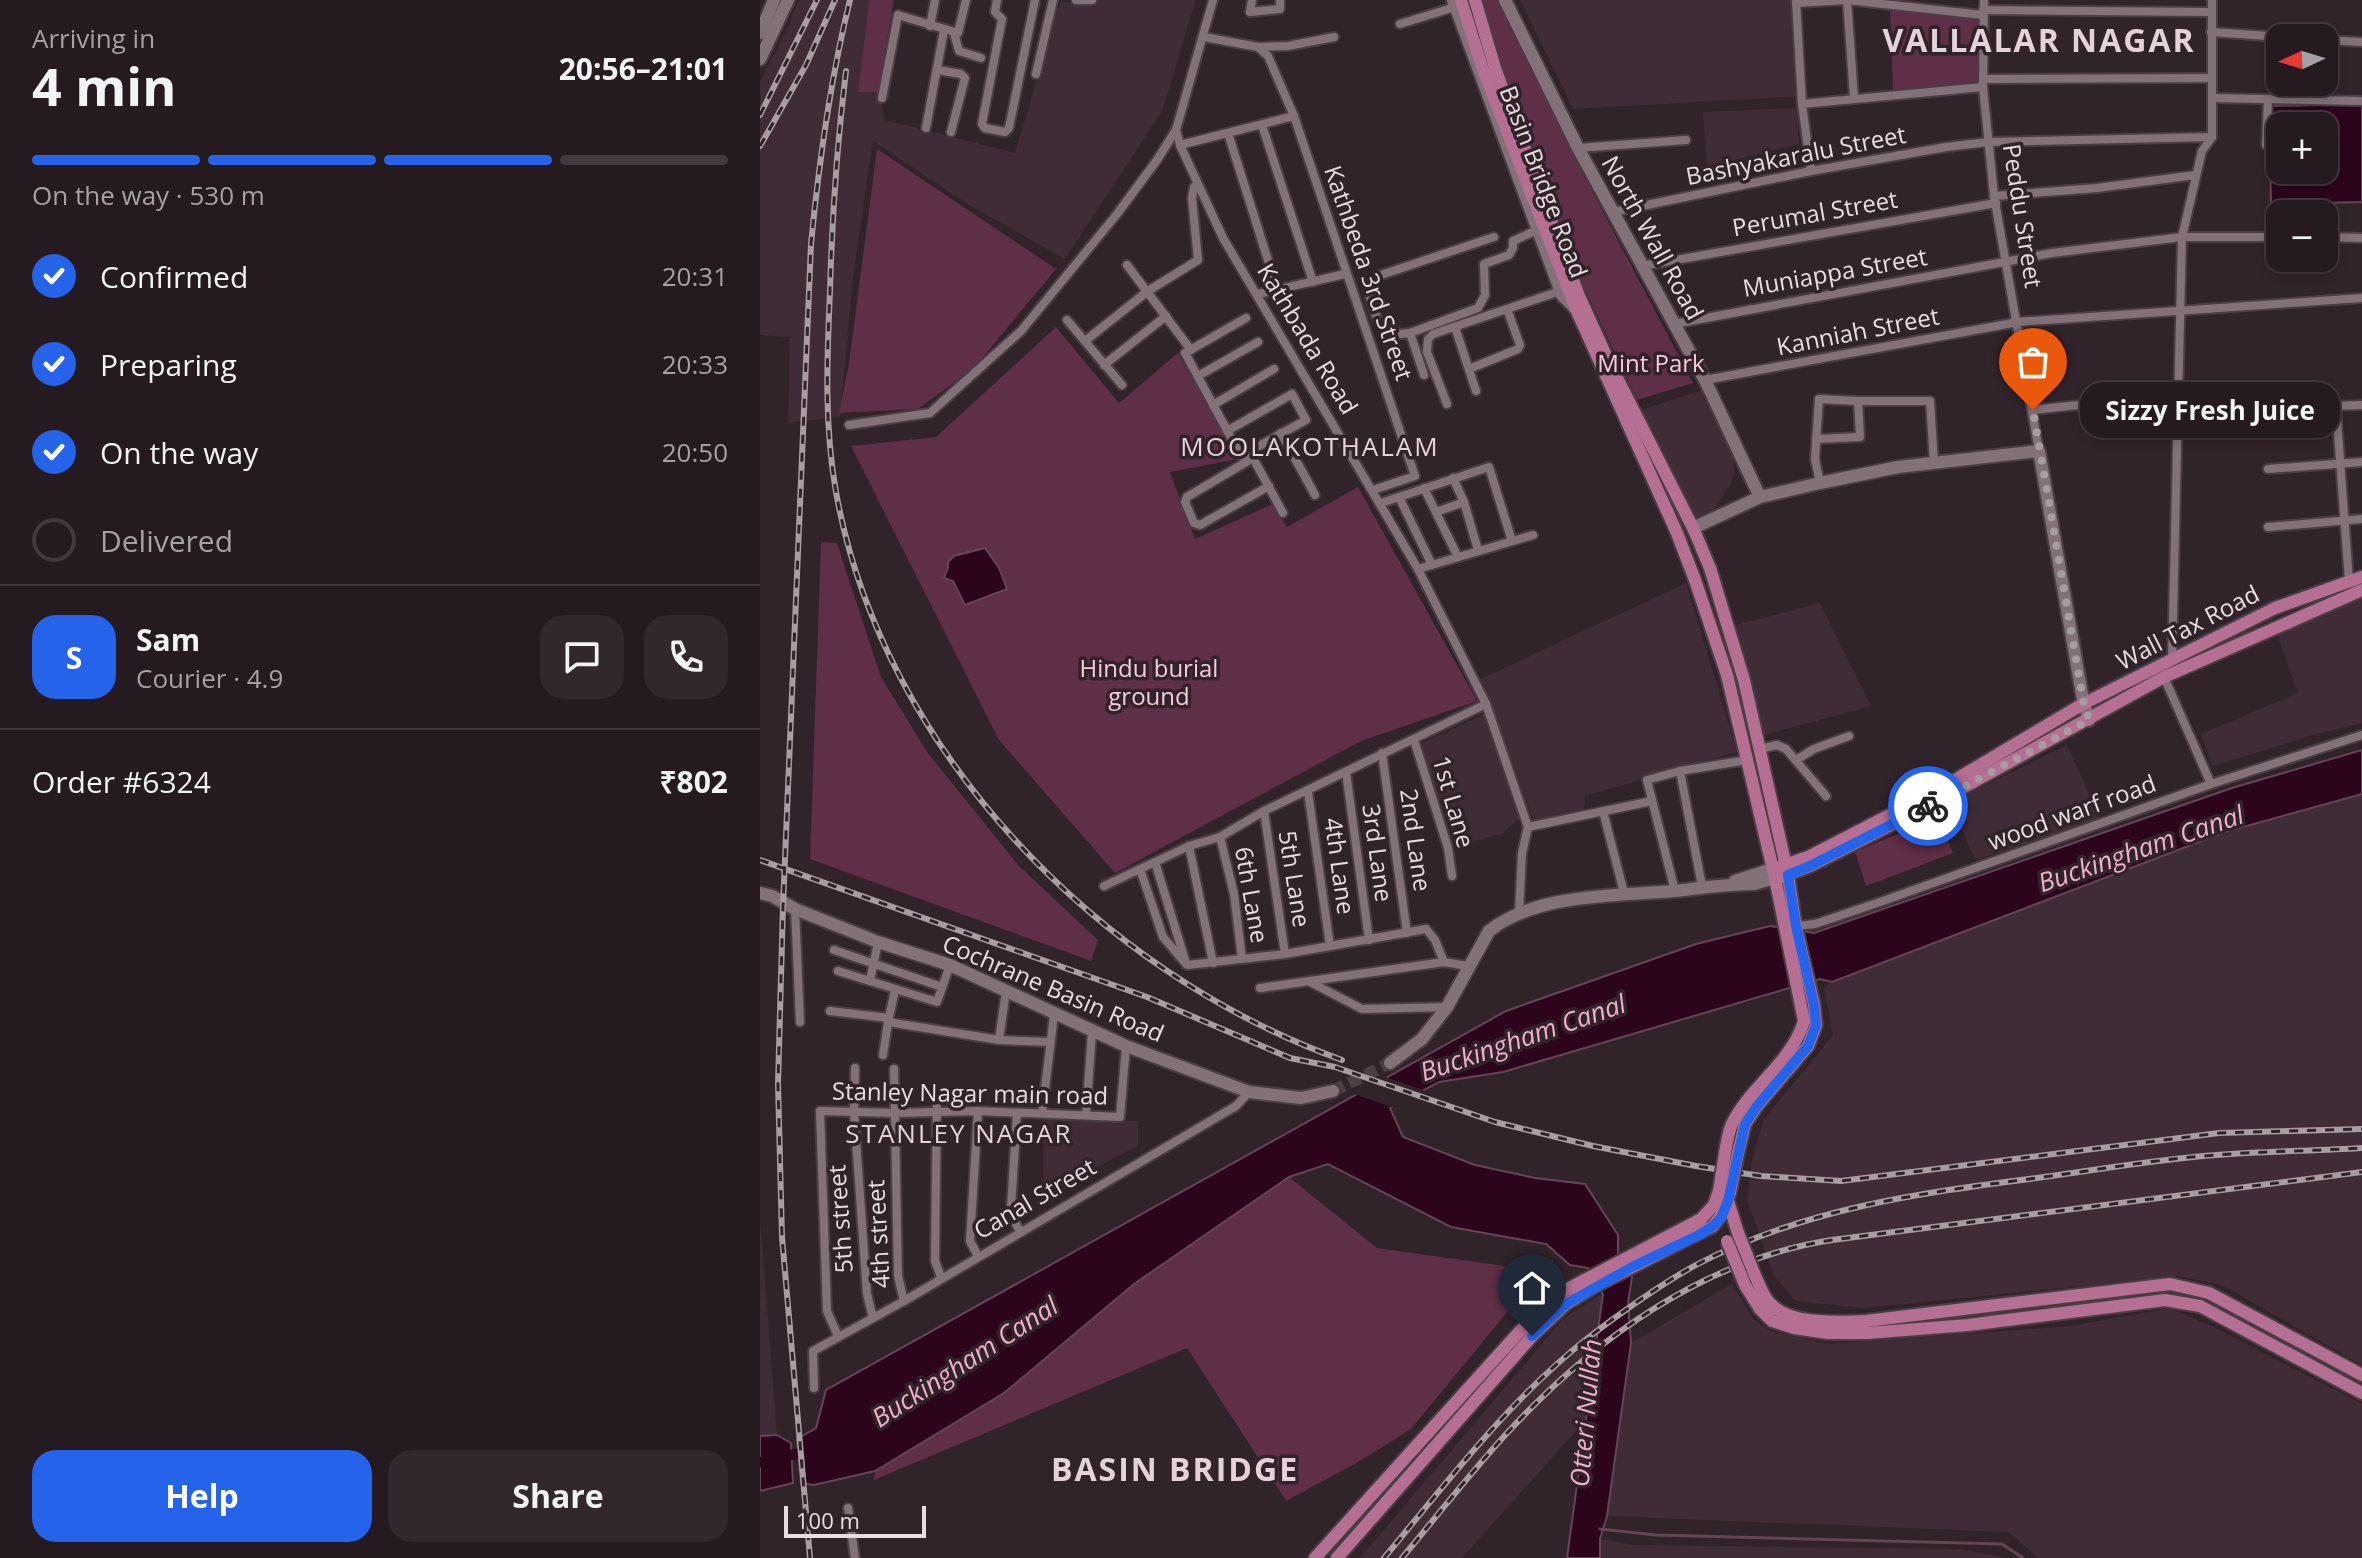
<!DOCTYPE html>
<meta charset="utf-8">
<style>
:root{--surface:#251a20;--page:#31272d;--text:#f1f3f6;--muted:#a3a1a5;--line:#42383e;--accent:#2563eb}
body{margin:0;font-family:"Open Sans",sans-serif;background:var(--page);color:var(--text);height:100vh;display:flex;flex-direction:column;font-size:30px;white-space:nowrap}
*{box-sizing:border-box;margin:0}
p{font-size:26px;color:var(--muted)}
.icon{flex:none;width:44px;height:44px;fill:none;stroke:currentColor;stroke-width:2;stroke-linecap:round;stroke-linejoin:round}
.map{position:relative;flex:1;overflow:hidden}
.drawer{display:flex;flex-direction:column;background:var(--surface);width:760px}
.drawer>*{flex:none}
.needle{width:52px;rotate:266deg}
.buttons{position:absolute;left:1506px;top:24px;display:grid;gap:16px}
.buttons a{display:grid;place-items:center;width:72px;height:72px;border-radius:16px;background:var(--surface);box-shadow:0 4px 12px #0003,0 0 0 2px var(--line);font-size:40px}
.scale{position:absolute;left:24px;bottom:20px;width:142px;box-sizing:border-box;padding-left:8px;border:4px solid #e7dde1;border-top:0;font-size:22px;line-height:28px;white-space:nowrap;color:#e7dde1;-webkit-text-stroke:6px #31232a;paint-order:stroke}
.pin{position:absolute;display:grid;place-items:center;width:68px;height:68px;color:#fff;margin:-82px -34px;border-radius:50% 50% 50% 0;rotate:-45deg;box-shadow:0 0 8px #0007}
.pin .icon{rotate:45deg}
.courier{position:absolute;display:grid;place-items:center;width:80px;height:80px;margin:-40px;border:6px solid #2563eb;border-radius:50%;background:#fff;color:#222;box-shadow:0 2px 10px #0007}
.bubble{position:absolute;height:56px;border-radius:24px;background:var(--surface);box-shadow:0 4px 12px #0003,0 0 0 2px var(--line);font-size:26px;font-weight:700;line-height:56px;text-align:center}
.overview em{font-style:normal;font-weight:700}
.overview div{display:flex;flex-direction:column-reverse}
.overview{display:flex;align-items:center;justify-content:space-between;height:136px;padding:0 32px}
h1{font-size:52px;font-weight:700;line-height:60px}
.bar{display:grid;grid-template-columns:repeat(4,1fr);gap:12px 8px;align-content:center;height:96px;padding:0 32px}
.bar i{height:10px;border-radius:6px;background:var(--line)}
.bar .current{background:var(--accent)}
.bar p{grid-column:span 4}
.line{display:flex;align-items:center;gap:20px;padding:0 32px;border-top:2px solid var(--line)}
.line div{flex:1}
.round{display:grid;place-items:center;flex:none;width:84px;height:84px;border-radius:24px;background:var(--page)}
ol{padding:0 32px;list-style:none}
li{display:flex;align-items:center;gap:24px;height:88px}
li p{margin-inline-start:auto}
li .icon{padding:8px;border-radius:50%;background:var(--accent);color:#fff;stroke-width:4}
li:last-child{color:var(--muted)}
li i{width:44px;height:44px;border:4px solid var(--line);border-radius:50%}
.button{display:flex;gap:16px;margin-top:auto;padding:16px 32px}
.button a{flex:1;height:92px;border-radius:24px;background:var(--accent);color:#fff;font-size:32px;font-weight:700;line-height:92px;text-align:center}
.button a+a{background:var(--page);color:var(--text)}
main{display:flex;flex:1;min-height:0}
.map>svg:first-child{display:block}
.built{fill:#402c36}
.green{fill:#5f2e47}
.water{fill:#2c041b;stroke:#644556;stroke-width:2;fill-rule:evenodd}
.pier{fill:#31232a}
.lines{fill:none;stroke-linecap:round;stroke-linejoin:round}
.stream{stroke:#644556;stroke-width:3}
.canal{stroke:#2c041b;stroke-width:10}
.secondary-tunnel{stroke:#4c3f45;stroke-width:12;stroke-dasharray:12 6;stroke-linecap:butt}
.minor-casing{stroke:#4a3e44;stroke-width:12}
.secondary-casing{stroke:#4a3e44;stroke-width:16}
.primary-casing{stroke:#4a3e44;stroke-width:16}
.minor{stroke:#837179;stroke-width:8}
.secondary{stroke:#837179;stroke-width:12}
.primary{stroke:#b46f92;stroke-width:12}
.rail-casing{stroke:#a89da2;stroke-width:6}
.rail{stroke:#31232a;stroke-width:3;stroke-dasharray:9;stroke-linecap:butt}
.primary-bridge-casing{stroke:#4a3e44;stroke-width:16;stroke-linecap:butt}
.primary-bridge{stroke:#b46f92;stroke-width:12}
.done{stroke:#a79ca1;stroke-width:8;stroke-dasharray:0 14.4}
.route{stroke:#2563eb;stroke-width:10}
.labels{text-anchor:middle;stroke-width:7;stroke-linejoin:round;paint-order:stroke}
.street-label{font-size:24px;fill:#e7dde1;stroke:#31232a}
.park-label{font-size:24px;fill:#f8c9de;stroke:#31232a}
.neighbourhood-label{font-size:26px;letter-spacing:2px;fill:#e5d1da;stroke:#31232a}
.water-label{font-size:26px;font-style:italic;fill:#f3aece;stroke:#31232a}
.district-label{font-size:32px;font-weight:bold;letter-spacing:2px;fill:#e5d1da;stroke:#31232a}
</style>
<main>
<section class="drawer">
<div class="overview"><div><h1>4 min</h1><p>Arriving in</p></div><em>20:56–21:01</em></div>
<div class="bar"><i class="current"></i><i class="current"></i><i class="current"></i><i></i><p>On the way · 530 m</p></div>
<ol>
<li><svg class="icon" aria-label="check" viewBox="0 0 24 24"><path d="M5 12l5 5 9-10"/></svg>Confirmed<p>20:31</p></li>
<li><svg class="icon" aria-label="check" viewBox="0 0 24 24"><path d="M5 12l5 5 9-10"/></svg>Preparing<p>20:33</p></li>
<li><svg class="icon" aria-label="check" viewBox="0 0 24 24"><path d="M5 12l5 5 9-10"/></svg>On the way<p>20:50</p></li>
<li><i></i>Delivered</li>
</ol>
<div class="line" style="height:144px"><b class="round" style="background:var(--accent);color:#fff">S</b><div><b>Sam</b><p>Courier · 4.9</p></div><a class="round"><svg class="icon" aria-label="chat" viewBox="0 0 24 24"><path d="M4 5h16v11H9l-5 4z"/></svg></a><a class="round"><svg class="icon" aria-label="phone" viewBox="0 0 24 24"><path d="M5 4h4l2 5-3 2q2 4 5 5l2-3 5 2v4C11 20 4 13 5 4z"/></svg></a></div>
<div class="line" style="height:104px"><div>Order #6324</div><b>₹802</b></div>
<div class="button"><a>Help</a><a>Share</a></div>
</section>
<div class="map">
<svg width="1602" height="1558" viewBox="0 0 1602 1558">
<rect width="100%" height="100%" fill="#31232a"/>
<g class="built">
<polygon points="39,0 109,0 98,91 118,92 125,120 255,153 300,1 334,7 336,0 436,0 402,111 305,259 206,203 113,141 93,277 80,417 28,423 30,337 0,335 0,81 27,29"/>
<polygon points="760,0 1035,0 1041,96 813,109"/>
<polygon points="1037,108 1039,144 947,167 943,112"/>
<polygon points="945,389 967,439 973,456 974,472 970,485 953,510 938,518 933,515 881,410"/>
<polygon points="926,583 977,752 825,796 824,814 774,822 721,679"/>
<polygon points="1602,597 1602,723 1553,735 1453,766 1441,734 1538,693 1517,634 1565,608"/>
<polygon points="1060,603 1111,706 1004,735 976,625"/>
<polygon points="725,714 759,819 742,834 695,846 660,744"/>
<polygon points="1307,745 1341,821 1215,860 1191,802"/>
<polygon points="1602,794 1602,1365 1464,1286 1419,1276 1103,1308 1035,1301 1014,1275 987,1201 992,1161 1004,1119 1073,1035 1064,989 1072,982 1465,832"/>
<polygon points="284,1117 378,1121 378,1146 283,1195"/>
<polygon points="0,1220 17,1435 0,1436"/>
<polygon points="972,1284 994,1320 1011,1331 1068,1344 1311,1326 1409,1308 1452,1326 1602,1404 1602,1558 1278,1558 1249,1532 847,1516 871,1343"/>
<polygon points="842,1294 842,1314 824,1422 702,1558 600,1558 804,1318"/>
<polygon points="840,1539 873,1545 1200,1549 1248,1558 840,1558"/>
</g>
<g class="green">
<polygon points="109,0 134,0 118,92 98,92"/>
<polygon points="721,0 738,0 819,166 933,383 877,400 812,262 735,54"/>
<polygon points="1130,10 1219,18 1218,84 1133,91"/>
<polygon points="117,149 296,269 214,368 158,409 79,413 89,363"/>
<polygon points="296,327 359,403 418,353 478,459 410,472 435,539 513,504 527,527 598,487 717,701 601,741 355,873 239,740 91,446 176,437"/>
<polygon points="61,542 77,543 121,677 167,752 259,866 338,940 331,961 50,859"/>
<polygon points="1178,817 1193,853 1106,886 1095,852"/>
<polygon points="529,1177 617,1248 781,1271 651,1429 600,1461 526,1501 427,1348 114,1480 115,1471 244,1393 374,1284"/>
</g>
<g class="water">
<path d="M1602,104V202L1511,204L1509,106ZM1520,126H1564V170H1520Z"/>
<polygon points="225,548 239,568 247,589 205,605 193,581 184,578 188,568 188,562 194,556"/>
<polygon points="1602,750 1602,794 1465,832 1072,982 1060,979 743,1072 679,1082 630,1108 643,1137 715,1165 775,1178 825,1184 858,1235 858,1253 872,1277 868,1303 871,1343 847,1516 840,1539 840,1558 807,1558 843,1294 828,1268 810,1265 786,1244 691,1227 568,1164 529,1177 374,1284 244,1393 115,1471 54,1485 41,1483 37,1439 56,1428 66,1390 746,1011 936,944 1010,926 1054,933 1472,788"/>
<polygon points="17,1435 31,1443 33,1483 0,1491 0,1436"/>
</g>
<polygon class="pier" points="619,1075 669,1092 655,1099 651,1098 649,1102 637,1109 588,1092"/>
<g class="lines">
<polyline class="stream" points="840,1529 896,1535 1242,1544 1263,1558"/>
<polyline class="canal" points="0,1462 49,1451"/>
<polyline class="secondary-tunnel" points="573,1091 630,1063"/>
<defs>
<g id="minor">
<polyline points="237,0 235,12 242,19 222,124 225,128 245,132 249,128 275,0"/>
<polyline points="316,0 332,0"/>
<polyline points="453,0 416,130 420,145 463,238 658,569 726,704 768,827 762,853 759,913"/>
<polyline points="492,0 490,12 520,9 520,0"/>
<polyline points="1087,0 1094,98"/>
<polyline points="1224,0 1223,87 1234,196 1279,451"/>
<polyline points="1036,1 1042,104 1051,171"/>
<polyline points="1036,3 1087,0 1223,15"/>
<polyline points="1223,10 1451,12"/>
<polyline points="640,24 695,7"/>
<polyline points="170,26 175,0"/>
<polyline points="1451,32 1537,38"/>
<polyline points="194,33 199,51 221,58"/>
<polyline points="444,37 498,47 528,46 574,37"/>
<polyline points="1564,40 1602,42"/>
<polyline points="498,47 508,56 534,116 655,476 613,490"/>
<polyline points="178,70 201,74 205,78 191,132"/>
<polyline points="276,74 293,0"/>
<polyline points="1223,79 1451,78"/>
<polyline points="122,98 138,15 198,33 206,0"/>
<polyline points="1452,98 1602,101"/>
<polyline points="1042,104 1223,87"/>
<polyline points="502,125 553,282"/>
<polyline points="166,128 184,30"/>
<polyline points="468,133 517,289"/>
<polyline points="420,145 534,116"/>
<polyline points="1506,145 1508,99"/>
<polyline points="818,148 926,140"/>
<polyline points="1234,196 1337,188 1435,175"/>
<polyline points="853,212 1051,171 1186,147 1228,142 1452,137"/>
<polyline points="1564,237 1602,238"/>
<polyline points="367,265 431,350"/>
<polyline points="882,266 1236,203"/>
<polyline points="498,294 585,274"/>
<polyline points="307,320 362,385"/>
<polyline points="914,324 1292,253 1422,237 1520,237"/>
<polyline points="695,327 716,391"/>
<path d="M650,333L640,334L619,323C613,307 602,288 618,276L734,237"/>
<polyline points="325,341 388,291 438,260 432,198 434,187 437,184"/>
<polyline points="344,365 406,316"/>
<polyline points="709,369 758,349 760,345 747,309"/>
<polyline points="664,375 650,333 718,308 725,295 724,264 749,255 753,248 753,241 777,230"/>
<polyline points="438,376 498,342"/>
<polyline points="945,380 1258,322 1602,298"/>
<polyline points="687,404 667,352 668,339 673,334 800,291"/>
<polyline points="453,405 514,369"/>
<polyline points="1576,406 1589,581"/>
<path d="M1273,410C1354,400 1433,396 1514,395L1522,408L1602,405"/>
<polyline points="89,425 170,413 261,331 357,214 397,160 416,130"/>
<polyline points="467,431 532,394 546,420 481,456 425,353 486,318"/>
<polyline points="521,433 555,495"/>
<polyline points="1056,439 1100,437 1098,401"/>
<polyline points="492,456 523,513"/>
<polyline points="493,458 427,497 425,502 434,523 440,525 509,486"/>
<polyline points="1508,469 1602,462"/>
<polyline points="693,478 704,502 718,550"/>
<polyline points="1060,483 1055,459 1059,399 1098,401 1170,401 1174,463"/>
<polyline points="664,488 698,557"/>
<polyline points="639,497 672,565"/>
<polyline points="621,503 729,467 752,541"/>
<polyline points="676,512 704,502"/>
<polyline points="1508,527 1602,519"/>
<polyline points="658,569 773,535"/>
<polyline points="1412,660 1422,237 1442,151 1452,137 1452,0"/>
<polyline points="1404,677 1451,784"/>
<polyline points="654,740 688,848 692,876"/>
<polyline points="999,749 1017,745 1026,749 1066,796"/>
<polyline points="622,753 647,933"/>
<polyline points="1036,760 1054,749 1089,736"/>
<polyline points="920,771 942,886"/>
<polyline points="586,772 609,940"/>
<polyline points="548,792 570,946"/>
<polyline points="504,811 525,954"/>
<polyline points="843,811 864,893"/>
<polyline points="768,827 892,801"/>
<polyline points="460,837 474,894 482,959"/>
<polyline points="429,846 453,963"/>
<polyline points="395,862 425,960"/>
<polyline points="380,869 403,937 427,965 525,954 666,929 675,940 684,962"/>
<polyline points="344,886 429,846 460,837 504,811 726,704"/>
<polyline points="915,891 887,780 920,771 987,760"/>
<polyline points="35,909 40,1022"/>
<polyline points="1036,926 1055,924 1120,902 1451,784 1602,735"/>
<polyline points="118,942 110,981 177,1002 190,965"/>
<polyline points="74,950 182,987"/>
<polyline points="78,971 110,981"/>
<polyline points="550,982 602,1009 687,1007"/>
<polyline points="500,988 684,962 707,966"/>
<polyline points="135,990 128,1022 239,1040 290,1042"/>
<polyline points="70,1011 129,1018"/>
<polyline points="239,1040 246,991"/>
<polyline points="123,1055 128,1022"/>
<polyline points="95,1068 94,1112 107,1294 113,1318"/>
<polyline points="134,1069 138,1276 144,1301"/>
<polyline points="177,1092 175,1261 181,1277"/>
<polyline points="257,1113 251,1208 252,1217 260,1231"/>
<polyline points="282,1113 294,1015"/>
<polyline points="326,1115 332,1032"/>
<polyline points="218,1256 210,1241 218,1111"/>
<polyline points="78,1336 67,1311 60,1111 135,1113 218,1111 360,1117 366,1046"/>
<polyline points="54,1388 53,1351 144,1301 476,1106 489,1092"/>
<polyline points="88,1508 95,1558"/>
</g>
<g id="secondary">
<polyline points="693,0 802,295 816,309"/>
<polyline points="745,0 818,148 945,380 1000,497"/>
<polyline points="0,33 14,0"/>
<polyline points="0,59 28,0"/>
<polyline points="933,528 1000,497 1060,483 1138,467 1279,451 1323,700 1329,720"/>
<polyline points="975,881 1012,869"/>
<polyline points="0,893 12,896 35,909 118,942 190,965 366,1046 489,1092 541,1098 573,1091"/>
<path d="M630,1063L662,1039L687,1007L729,931C777,893 856,896 914,891C941,888 967,884 994,884L1015,878"/>
</g>
<g id="primary">
<path d="M701,0L722,67L816,309L917,533L935,580L967,675L1015,878L1044,1021C1032,1062 992,1085 973,1122C968,1131 967,1143 965,1153"/>
<polyline points="715,0 735,68 819,296 849,362 933,528 950,568 984,680 1028,875 1036,928 1054,1005 1056,1025 1048,1046 997,1106 985,1124 978,1153"/>
<polyline points="1019,867 1048,857 1178,790 1323,704 1515,608 1602,577"/>
<polyline points="1021,877 1050,866 1186,797 1404,677 1602,590"/>
<polyline points="968,1201 978,1233"/>
<path d="M996,1278C1000,1286 1003,1295 1008,1301C1027,1326 1079,1322 1106,1321L1410,1284L1449,1293L1602,1375"/>
<polyline points="985,1285 1000,1309 1012,1321 1034,1328 1068,1333 1107,1333 1208,1325 1405,1300 1440,1306 1602,1393"/>
<polyline points="555,1558 761,1330 798,1294 941,1219 954,1205 959,1191"/>
<polyline points="577,1558 772,1336 806,1304 835,1286 953,1226 964,1211 970,1192"/>
</g>
</defs>
<use href="#minor" class="minor-casing"/>
<use href="#secondary" class="secondary-casing"/>
<use href="#primary" class="primary-casing"/>
<use href="#minor" class="minor"/>
<use href="#secondary" class="secondary"/>
<use href="#primary" class="primary"/>
<defs>
<g id="rail">
<path d="M86,71C77,144 72,218 70,291C67,358 64,425 76,492C122,750 339,973 582,1060"/>
<polyline points="0,115 57,0"/>
<polyline points="0,146 46,65 75,0"/>
<polyline points="0,860 387,997 530,1058 575,1067 735,1122 833,1146 936,1166 1001,1176 1081,1181 1459,1133 1602,1129"/>
<path d="M50,1558L22,1237L18,1084L23,906L51,244C59,162 70,80 90,0"/>
<path d="M624,1558C688,1481 750,1399 829,1337C862,1312 898,1286 934,1266C1041,1209 1159,1193 1277,1178C1337,1170 1397,1159 1457,1155C1505,1151 1554,1151 1602,1148"/>
<path d="M642,1558C677,1516 711,1472 748,1432C834,1339 945,1259 1072,1240L1602,1172"/>
</g>
</defs>
<use href="#rail" class="rail-casing"/>
<use href="#rail" class="rail"/>
<defs>
<g id="primary-bridge">
<polyline points="959,1191 965,1153"/>
<polyline points="970,1192 978,1153"/>
<polyline points="978,1233 996,1278"/>
<polyline points="967,1241 985,1285"/>
</g>
</defs>
<use href="#primary-bridge" class="primary-bridge-casing"/>
<use href="#primary-bridge" class="primary-bridge"/>
</g>
<g class="lines">
<polyline class="done" points="1168,806 1329,720 1323,700 1273,410"/>
<polyline class="route" points="772,1336 806,1304 874,1266 941,1234 953,1226 961,1218 968,1201 985,1124 997,1106 1048,1046 1056,1025 1054,1005 1036,926 1028,875 1050,866 1168,806"/>
</g>
<g class="labels">
<g class="street-label">
<text transform="translate(1036 156) rotate(-11)" y="8">Bashyakaralu Street</text>
<text transform="translate(783 182) rotate(69)" y="8">Basin Bridge Road</text>
<text transform="translate(1055 214) rotate(-10)" y="8">Perumal Street</text>
<text transform="translate(1262 216) rotate(81)" y="8">Peddu Street</text>
<text transform="translate(892 238) rotate(61)" y="8">North Wall Road</text>
<text transform="translate(608 273) rotate(71)" y="8">Kathbeda 3rd Street</text>
<text transform="translate(1075 273) rotate(-10)" y="8">Muniappa Street</text>
<text transform="translate(1098 332) rotate(-11)" y="8">Kanniah Street</text>
<text transform="translate(547 339) rotate(59)" y="8">Kathbada Road</text>
<text transform="translate(1428 628) rotate(-27)" y="8">Wall Tax Road</text>
<text transform="translate(693 802) rotate(74)" y="8">1st Lane</text>
<text transform="translate(1312 813) rotate(-20)" y="8">wood warf road</text>
<text transform="translate(655 840) rotate(82)" y="8">2nd Lane</text>
<text transform="translate(617 853) rotate(82)" y="8">3rd Lane</text>
<text transform="translate(579 866) rotate(82)" y="8">4th Lane</text>
<text transform="translate(534 879) rotate(81)" y="8">5th Lane</text>
<text transform="translate(491 895) rotate(80)" y="8">6th Lane</text>
<text transform="translate(293 989) rotate(23)" y="8">Cochrane Basin Road</text>
<text transform="translate(210 1094) rotate(1)" y="8">Stanley Nagar main road</text>
<text transform="translate(275 1199) rotate(-30)" y="8">Canal Street</text>
<text transform="translate(81 1219) rotate(-94)" y="8">5th street</text>
<text transform="translate(119 1234) rotate(-93)" y="8">4th street</text>
</g>
<g class="park-label">
<text x="891" y="372">Mint Park</text>
<text x="389" y="677">Hindu burial<tspan x="389" dy="28">ground</tspan></text>
</g>
<g class="neighbourhood-label">
<text x="550" y="456">MOOLAKOTHALAM</text>
<text x="199" y="1143">STANLEY NAGAR</text>
</g>
<g class="water-label">
<text transform="translate(1381 849) rotate(-19)" y="9">Buckingham Canal</text>
<text transform="translate(763 1038) rotate(-19)" y="9">Buckingham Canal</text>
<text transform="translate(205 1362) rotate(-33)" y="9">Buckingham Canal</text>
<text transform="translate(826 1413) rotate(-85)" y="9">Otteri Nullah</text>
</g>
<g class="district-label">
<text x="1279" y="52">VALLALAR NAGAR</text>
<text x="415" y="1481">BASIN BRIDGE</text>
</g>
</g>
</svg>
<div class="buttons">
<a><svg class="needle" viewBox="-14 -14 28 28"><path d="M0-13l5 13h-10z" fill="#e53935"/><path d="M0 13l5-13h-10z" fill="#a3a1a5"/></svg></a>
<a>+</a>
<a>−</a>
</div>
<div class="scale">100 m</div>
<div class="pin" style="left:1273px;top:410px;background:#ea580c"><svg class="icon" aria-label="bag" viewBox="0 0 24 24"><path d="M5 8h14l-1 12H6zM9 8a3 3 0 0 1 6 0"/></svg></div>
<div class="pin" style="left:772px;top:1336px;background:#1f2937"><svg class="icon" aria-label="home" viewBox="0 0 24 24"><path d="M3 11l9-7 9 7M6 9v11h12V9"/></svg></div>
<div class="courier" style="left:1168px;top:806px"><svg class="icon" aria-label="bike" viewBox="0 0 24 24"><circle cx="6" cy="16" r="4"/><circle cx="18" cy="16" r="4"/><path d="M6 16l4-8h5l3 8M10 8l3 8H6M13 5h3"/></svg></div>
<div class="bubble" style="left:1320px;top:382px;width:260px">Sizzy Fresh Juice</div>
</div>
</main>
